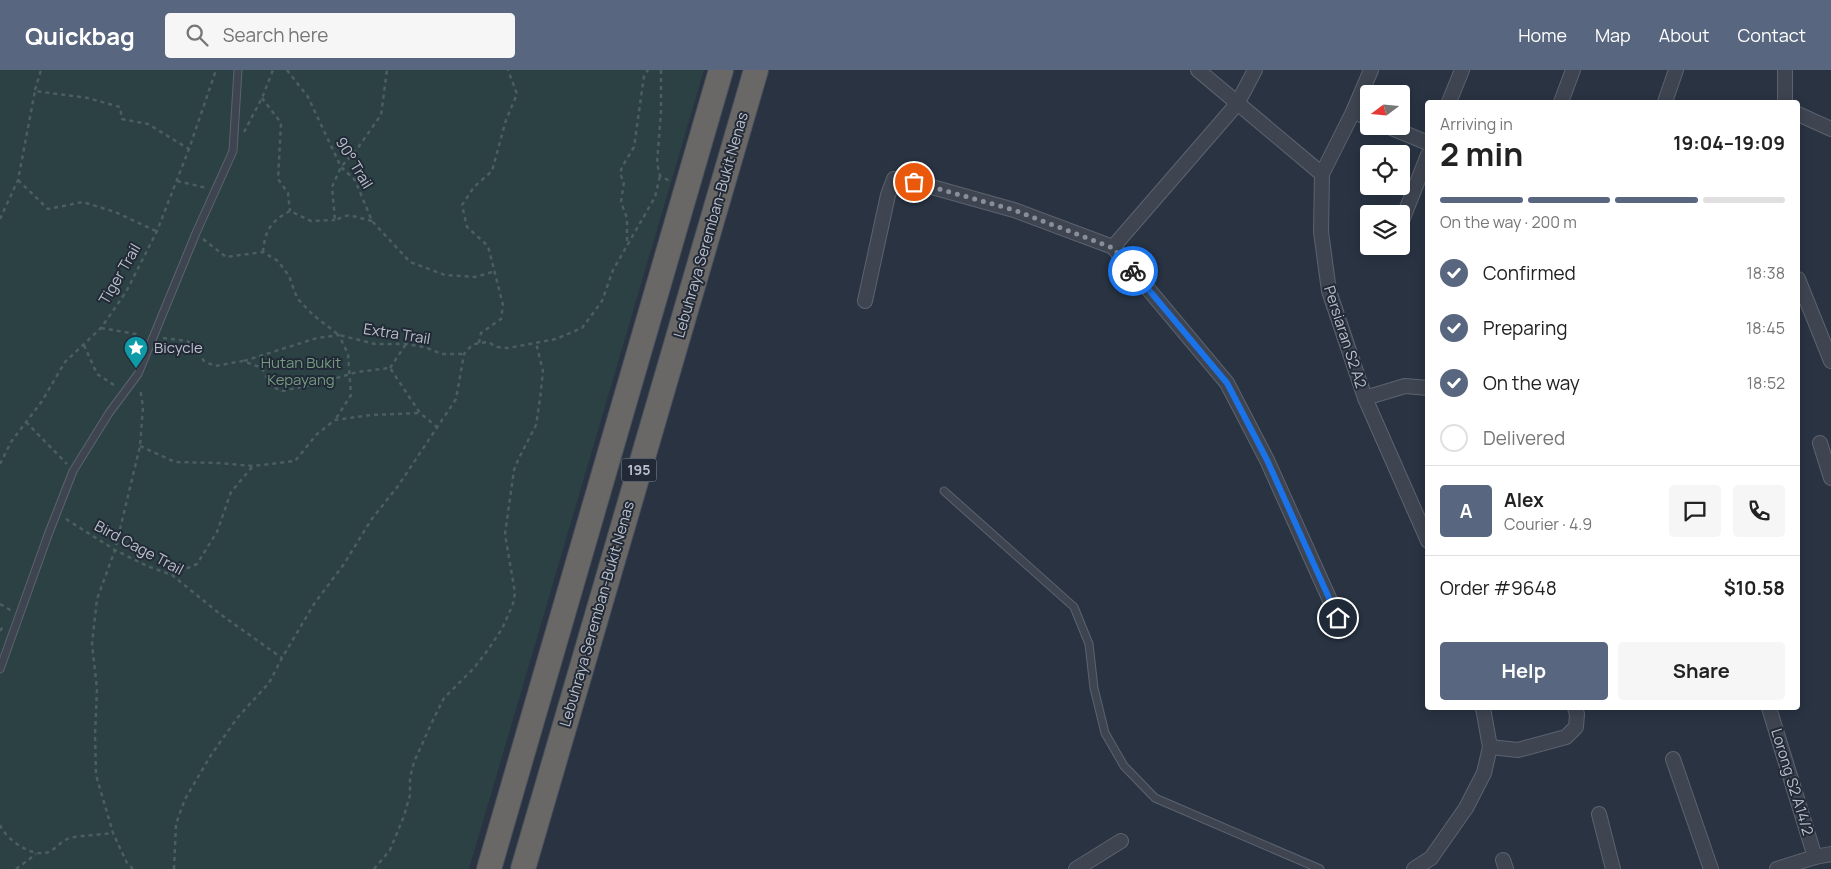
<!DOCTYPE html>
<meta charset="utf-8">
<style>
:root{--surface:#fff;--page:#f6f6f6;--text:#222;--muted:#767676;--line:#e0e0e0;--accent:#58667f}
body{margin:0;font-family:Manrope,sans-serif;background:var(--page);color:var(--text);height:100vh;display:flex;flex-direction:column;font-size:19px;white-space:nowrap}
*{box-sizing:border-box;margin:0}
p{font-size:16px;color:var(--muted)}
.icon{flex:none;width:28px;height:28px;fill:none;stroke:currentColor;stroke-width:2;stroke-linecap:round;stroke-linejoin:round}
.map{position:relative;flex:1;overflow:hidden}
.panel{position:absolute;left:1425px;top:30px;width:375px;height:610px;display:flex;flex-direction:column;background:var(--surface);border-radius:5px;box-shadow:0 2px 12px #0003}
.panel>*{flex:none}
.needle{width:32px;rotate:254deg}
.tools{position:absolute;left:1360px;top:15px;display:grid;gap:10px}
.tools a{display:grid;place-items:center;width:50px;height:50px;border-radius:5px;background:var(--surface);box-shadow:0 2px 12px #0003;font-size:25px}
.pin{position:absolute;display:grid;place-items:center;width:42px;height:42px;color:#fff;margin:-21px;border:2px solid #fff;border-radius:50%;box-shadow:0 1px 5px #0007}
.courier{position:absolute;display:grid;place-items:center;width:50px;height:50px;margin:-25px;border:4px solid #1a73e8;border-radius:50%;background:#fff;color:#222;box-shadow:0 1px 6px #0007}
.head em{font-style:normal;font-weight:700}
.head div{display:flex;flex-direction:column-reverse}
.head{display:flex;align-items:center;justify-content:space-between;height:85px;padding:0 15px}
h1{font-size:32px;font-weight:700;line-height:38px}
.bar{display:grid;grid-template-columns:repeat(4,1fr);gap:8px 5px;align-content:center;height:60px;padding:0 15px}
.bar i{height:6px;border-radius:4px;background:var(--line)}
.bar .on{background:var(--accent)}
.bar p{grid-column:span 4}
.line{display:flex;align-items:center;gap:12px;padding:0 15px;border-top:1px solid var(--line)}
.line div{flex:1}
.round{display:grid;place-items:center;flex:none;width:52px;height:52px;border-radius:5px;background:var(--page)}
ol{padding:0 15px;list-style:none}
li{display:flex;align-items:center;gap:15px;height:55px}
li p{margin-inline-start:auto}
li .icon{padding:5px;border-radius:50%;background:var(--accent);color:#fff;stroke-width:4}
li:last-child{color:var(--muted)}
li i{width:28px;height:28px;border:2px solid var(--line);border-radius:50%}
.primary-button{display:flex;gap:10px;margin-top:auto;padding:10px 15px}
.primary-button a{flex:1;height:58px;border-radius:5px;background:var(--accent);color:#fff;font-size:20px;font-weight:700;line-height:58px;text-align:center}
.primary-button a+a{background:var(--page);color:var(--text)}
header{display:flex;align-items:center;gap:30px;box-sizing:border-box;height:70px;padding:0 25px;background:var(--accent);color:#fff}
header strong{font-size:24px}
nav{display:flex;gap:28px;margin-inline-start:auto;font-size:18px}
.search{width:350px;height:45px;background:var(--page);display:flex;align-items:center;gap:12px;box-sizing:border-box;padding:0 18px;border-radius:5px;color:var(--muted);font-size:19px}
.map>svg:first-child{display:block}
.green{fill:#2c4144}
.lines{fill:none;stroke-linecap:round;stroke-linejoin:round}
.service-casing{stroke:#5c636f;stroke-width:9}
.minor-casing{stroke:#5c636f;stroke-width:16}
.trunk-casing{stroke:#48505c;stroke-width:26}
.path{stroke:#4c5e61;stroke-width:2.5;stroke-dasharray:4 4;stroke-linecap:butt}
.service{stroke:#3e4551;stroke-width:7}
.minor{stroke:#3e4551;stroke-width:14}
.trunk{stroke:#6a6866;stroke-width:24}
.done{stroke:#888f9b;stroke-width:5;stroke-dasharray:0 9}
.route{stroke:#1a73e8;stroke-width:6}
.labels{text-anchor:middle;stroke-width:4;stroke-linejoin:round;paint-order:stroke}
.shield{fill:#222a37;stroke:#8d939f;stroke-width:1}
.shield-label{font-size:14px;font-weight:bold;fill:#bbc0cb}
.street-label{font-size:15px;fill:#bbc0cb;stroke:#222a37}
.poi-label{font-size:15px;fill:#bbc0cb;stroke:#222a37;text-anchor:start}
.park-label{font-size:15px;fill:#749a7e;stroke:#222a37}
</style>
<header>
<strong>Quickbag</strong>
<div class="search"><svg class="icon" aria-label="search" viewBox="0 0 24 24"><circle cx="10" cy="10" r="6"/><path d="M15 15l6 6"/></svg>Search here</div>
<nav><a>Home</a><a>Map</a><a>About</a><a>Contact</a></nav>
</header>
<div class="map">
<svg width="1831" height="799" viewBox="0 0 1831 799">
<rect width="100%" height="100%" fill="#293342"/>
<polygon class="green" points="0,0 704,0 469,799 0,799"/>
<g class="lines">
<defs>
<g id="service">
<polyline points="944,421 1074,537 1089,574 1094,618 1105,663 1124,696 1155,728 1320,799"/>
<polyline points="0,599 48,465 73,401 109,343 138,304 196,163 233,81 238,0"/>
</g>
<g id="minor">
<polyline points="1198,0 1322,104"/>
<polyline points="1371,0 1353,42 1322,104 1321,162 1329,221 1365,328 1428,471"/>
<polyline points="1785,0 1785,32"/>
<polyline points="1449,32 1462,0"/>
<polyline points="1561,32 1573,0"/>
<polyline points="1665,32 1676,0"/>
<polyline points="1353,42 1369,48"/>
<polyline points="1798,44 1831,59"/>
<polyline points="1387,56 1428,73"/>
<polyline points="1401,153 1428,85"/>
<polyline points="1113,177 1237,34 1255,0"/>
<polyline points="1798,209 1831,291"/>
<polyline points="865,231 888,125 894,109 914,112 1014,140 1113,177 1227,313 1267,390 1338,548"/>
<polyline points="1365,328 1405,316 1428,318"/>
<polyline points="1820,373 1831,408"/>
<polyline points="1769,638 1815,787"/>
<polyline points="1490,677 1518,680 1566,667 1576,657 1577,644 1575,638"/>
<polyline points="1673,689 1711,799"/>
<polyline points="1599,744 1613,799"/>
<polyline points="1503,790 1506,799"/>
<polyline points="1076,799 1121,771"/>
<polyline points="1414,799 1431,788 1466,738 1484,703 1490,677 1483,638"/>
<polyline points="1777,799 1815,787 1831,784"/>
</g>
<g id="trunk">
<polyline points="489,799 721,0"/>
<polyline points="523,799 756,0"/>
</g>
</defs>
<use href="#service" class="service-casing"/>
<use href="#minor" class="minor-casing"/>
<use href="#trunk" class="trunk-casing"/>
<g class="path">
<polyline points="287,0 308,27 341,97 355,110 372,151 410,192 445,205 475,207 496,201"/>
<polyline points="661,0 661,42 657,93 660,106 668,110 670,110"/>
<polyline points="35,20 41,0"/>
<polyline points="262,28 281,53 278,109 288,123 290,141"/>
<polyline points="244,62 262,28 273,0"/>
<polyline points="18,110 48,139 83,132 115,142 156,161"/>
<polyline points="177,111 207,118"/>
<polyline points="0,149 18,110 35,21 88,28 120,37 122,49 148,54 189,79"/>
<polyline points="372,151 349,145 335,150 332,117 341,97 357,79 381,45 387,0"/>
<polyline points="203,169 226,187 263,182 278,191 289,206 297,228 313,245 339,265 375,274 406,274 424,277 442,284 464,284"/>
<polyline points="627,171 627,148 621,132 624,112 620,104 622,97 634,77 644,6 648,0"/>
<path d="M263,182C265,160 271,151 290,141L311,151L335,150"/>
<polyline points="101,258 136,264 142,269"/>
<polyline points="163,268 187,271 194,275 204,291 215,296 243,291 262,298 271,316 282,321 320,313 357,302 390,298 420,343 437,357"/>
<polyline points="479,273 481,263 501,249 503,235 488,176 467,157 462,135 474,117 492,101 506,50 517,24 508,0"/>
<polyline points="84,275 97,304 117,317"/>
<polyline points="244,291 317,268 339,265 348,284 351,325 335,350"/>
<polyline points="390,298 406,274"/>
<polyline points="26,352 67,394"/>
<polyline points="140,376 175,392 219,393 253,396 295,391 317,364 335,350 371,345 420,343"/>
<polyline points="0,394 11,372 42,331 65,292 101,258 126,222 157,161 189,79 216,0"/>
<polyline points="66,449 115,480 147,496 172,505 220,544 282,588"/>
<polyline points="172,505 197,494 217,462 231,422 253,396"/>
<polyline points="0,534 12,541"/>
<polyline points="0,561 4,555"/>
<path d="M0,755C6,770 35,790 51,781C57,777 63,770 70,768C84,765 99,765 113,763"/>
<polyline points="16,799 36,784"/>
<polyline points="133,799 127,793 113,763 96,705 95,665 97,619 92,574 97,529 115,480 140,376 143,337 140,318"/>
<polyline points="174,799 176,754 185,729 211,685 238,647 269,613 282,588 314,534 344,494 371,450 398,416 456,329 464,284 472,275 479,273 488,272 497,277 508,278 556,269 582,258 602,231 613,200 655,127 660,106"/>
<polyline points="374,799 390,780 404,746 410,725 410,708 414,692 433,650 444,628 473,599 485,584 502,559 513,534 515,523 505,464 514,400 518,390 536,355 540,329 543,301 536,273"/>
</g>
<use href="#service" class="service"/>
<use href="#minor" class="minor"/>
<use href="#trunk" class="trunk"/>
</g>
<g class="lines">
<polyline class="done" points="914,112 1014,140 1113,178 1133,201"/>
<polyline class="route" points="1133,201 1227,313 1267,390 1338,548"/>
</g>
<defs>
<symbol id="sight-pin" viewBox="-11 -11 22 30"><path d="M0 17L-7.5 6A9.5 9.5 0 1 1 7.5 6Z" fill="#0f9aa8" stroke="#222a37"/><path d="M0-6L1.8-2.2L6-1.7L2.9 1.2L3.7 5.4L0 3.3L-3.7 5.4L-2.9 1.2L-6-1.7L-1.8-2.2Z" fill="#fff"/></symbol>
</defs>
<g fill-rule="evenodd">
<use href="#sight-pin" x="122" y="264" width="28" height="38"/>
</g>
<g class="labels">
<rect class="shield" x="621.5" y="388.5" width="35" height="23" rx="4"/>
<g class="shield-label">
<text x="639" y="405">195</text>
</g>
<g class="street-label">
<text transform="translate(354 93) rotate(59)" y="5">90° Trail</text>
<text transform="translate(711 155) rotate(-74)" y="5">Lebuhraya Seremban-Bukit Nenas</text>
<text transform="translate(120 204) rotate(-60)" y="5">Tiger Trail</text>
<text transform="translate(397 264) rotate(9)" y="5">Extra Trail</text>
<text transform="translate(1345 267) rotate(72)" y="5">Persiaran S2 A2</text>
<text transform="translate(139 478) rotate(28)" y="5">Bird Cage Trail</text>
<text transform="translate(597 544) rotate(-74)" y="5">Lebuhraya Seremban-Bukit Nenas</text>
<text transform="translate(1792 712) rotate(73)" y="5">Lorong S2 A14/2</text>
</g>
<g class="poi-label">
<text x="154" y="283">Bicycle</text>
</g>
<g class="park-label">
<text x="301" y="298">Hutan Bukit<tspan x="301" dy="17">Kepayang</tspan></text>
</g>
</g>
</svg>
<div class="tools">
<a><svg class="needle" viewBox="-14 -14 28 28"><path d="M0-13l5 13h-10z" fill="#e53935"/><path d="M0 13l5-13h-10z" fill="#767676"/></svg></a>
<a><svg class="icon" aria-label="locate" viewBox="0 0 24 24"><circle cx="12" cy="12" r="6"/><path d="M12 2v4M12 18v4M2 12h4M18 12h4"/></svg></a>
<a><svg class="icon" aria-label="layers" viewBox="0 0 24 24"><path d="M12 4l9 5-9 5-9-5zM3 14l9 5 9-5"/></svg></a>
</div>
<div class="pin" style="left:914px;top:112px;background:#ea580c"><svg class="icon" aria-label="bag" viewBox="0 0 24 24"><path d="M5 8h14l-1 12H6zM9 8a3 3 0 0 1 6 0"/></svg></div>
<div class="pin" style="left:1338px;top:548px;background:#1f2937"><svg class="icon" aria-label="home" viewBox="0 0 24 24"><path d="M3 11l9-7 9 7M6 9v11h12V9"/></svg></div>
<div class="courier" style="left:1133px;top:201px"><svg class="icon" aria-label="bike" viewBox="0 0 24 24"><circle cx="6" cy="16" r="4"/><circle cx="18" cy="16" r="4"/><path d="M6 16l4-8h5l3 8M10 8l3 8H6M13 5h3"/></svg></div>
<section class="panel">
<div class="head"><div><h1>2 min</h1><p>Arriving in</p></div><em>19:04–19:09</em></div>
<div class="bar"><i class="on"></i><i class="on"></i><i class="on"></i><i></i><p>On the way · 200 m</p></div>
<ol>
<li><svg class="icon" aria-label="check" viewBox="0 0 24 24"><path d="M5 12l5 5 9-10"/></svg>Confirmed<p>18:38</p></li>
<li><svg class="icon" aria-label="check" viewBox="0 0 24 24"><path d="M5 12l5 5 9-10"/></svg>Preparing<p>18:45</p></li>
<li><svg class="icon" aria-label="check" viewBox="0 0 24 24"><path d="M5 12l5 5 9-10"/></svg>On the way<p>18:52</p></li>
<li><i></i>Delivered</li>
</ol>
<div class="line" style="height:90px"><b class="round" style="background:var(--accent);color:#fff">A</b><div><b>Alex</b><p>Courier · 4.9</p></div><a class="round"><svg class="icon" aria-label="chat" viewBox="0 0 24 24"><path d="M4 5h16v11H9l-5 4z"/></svg></a><a class="round"><svg class="icon" aria-label="phone" viewBox="0 0 24 24"><path d="M5 4h4l2 5-3 2q2 4 5 5l2-3 5 2v4C11 20 4 13 5 4z"/></svg></a></div>
<div class="line" style="height:65px"><div>Order #9648</div><b>$10.58</b></div>
<div class="primary-button"><a>Help</a><a>Share</a></div>
</section>
</div>
